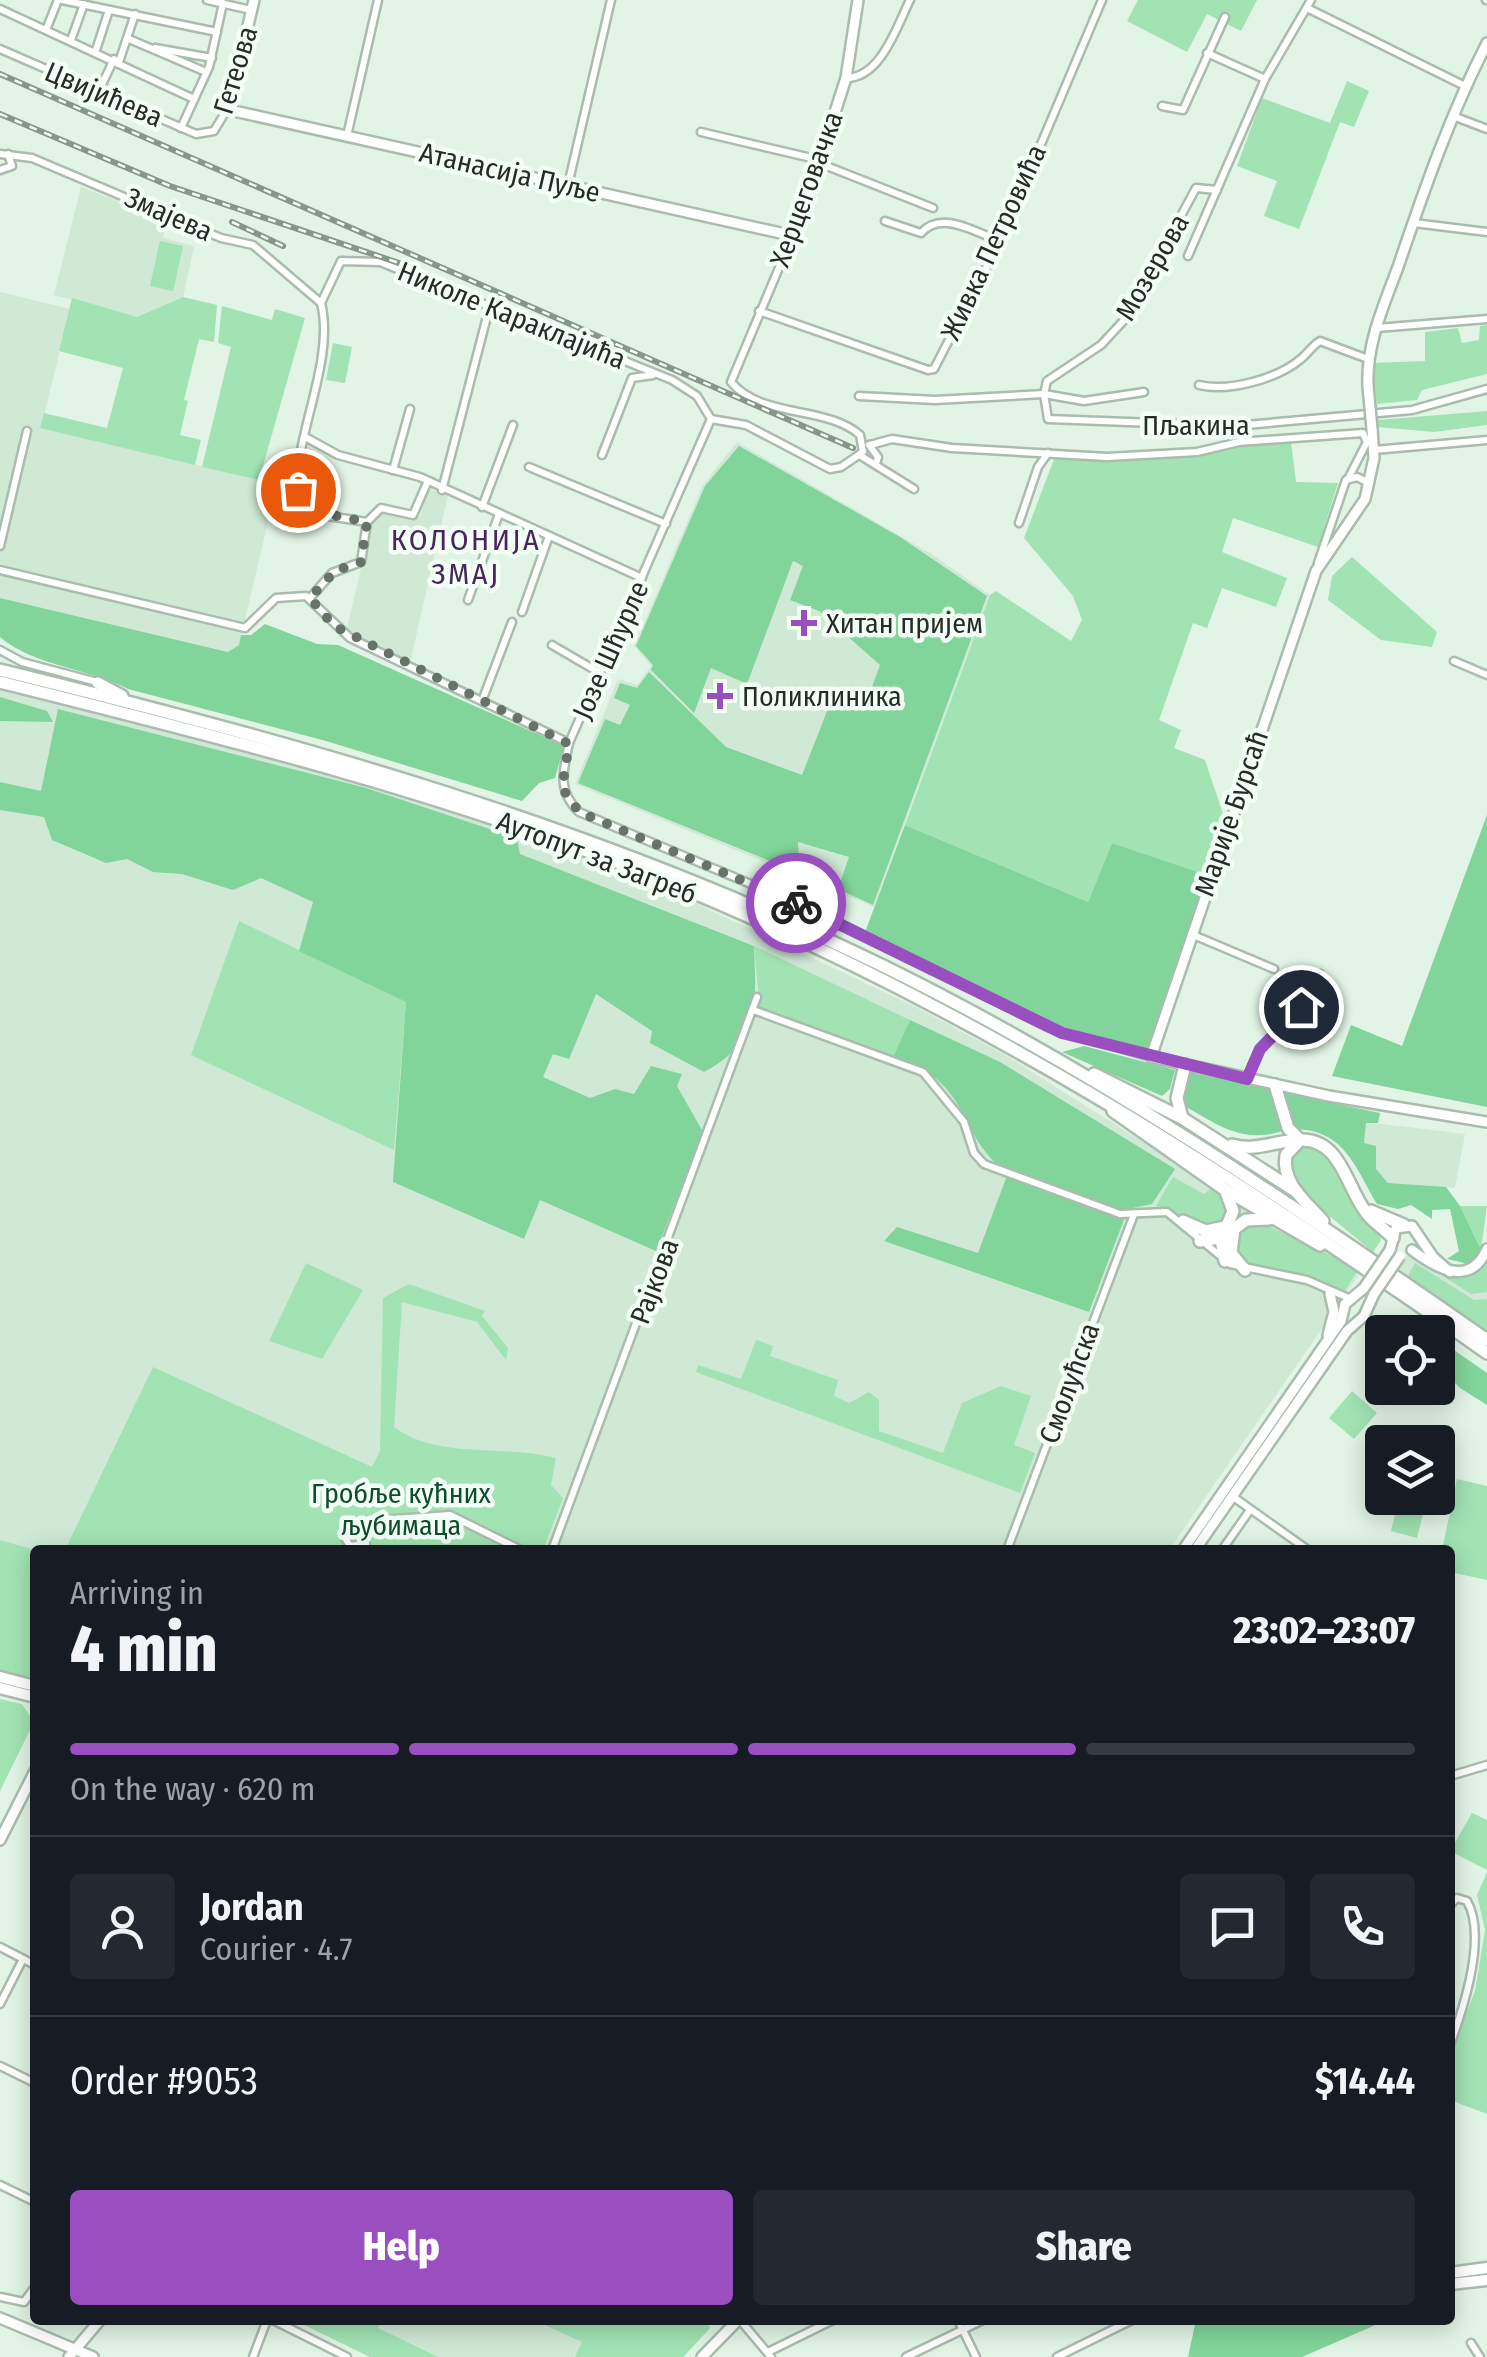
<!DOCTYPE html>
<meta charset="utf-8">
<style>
:root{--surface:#171b24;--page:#242831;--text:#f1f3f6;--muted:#9ea1a6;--line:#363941;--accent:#9a4fc1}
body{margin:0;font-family:"Fira Sans Condensed",sans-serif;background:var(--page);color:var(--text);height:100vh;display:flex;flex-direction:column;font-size:38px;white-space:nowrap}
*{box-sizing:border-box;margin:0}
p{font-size:32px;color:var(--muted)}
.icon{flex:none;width:55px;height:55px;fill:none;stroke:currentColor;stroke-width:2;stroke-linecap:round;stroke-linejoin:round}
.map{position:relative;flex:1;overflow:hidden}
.details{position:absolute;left:30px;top:1545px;width:1425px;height:780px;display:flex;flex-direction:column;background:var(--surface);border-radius:10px;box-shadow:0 5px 25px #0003}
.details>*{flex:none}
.fabs{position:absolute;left:1365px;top:1315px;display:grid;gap:20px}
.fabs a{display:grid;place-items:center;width:90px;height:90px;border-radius:10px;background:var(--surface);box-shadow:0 5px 25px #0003;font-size:50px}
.pin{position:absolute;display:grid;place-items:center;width:85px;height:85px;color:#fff;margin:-42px;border:5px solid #fff;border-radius:50%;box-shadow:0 2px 10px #0007}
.courier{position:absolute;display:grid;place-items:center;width:100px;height:100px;margin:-50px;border:8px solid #9a4fc1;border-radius:50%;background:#fff;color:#222;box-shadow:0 2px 12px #0007}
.summary em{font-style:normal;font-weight:800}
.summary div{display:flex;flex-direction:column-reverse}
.summary{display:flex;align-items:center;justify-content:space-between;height:170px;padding:0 40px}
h1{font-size:65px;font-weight:800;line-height:75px}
.bar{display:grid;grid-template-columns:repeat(4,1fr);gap:15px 10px;align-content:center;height:120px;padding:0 40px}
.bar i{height:12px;border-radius:8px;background:var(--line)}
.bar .on{background:var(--accent)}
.bar p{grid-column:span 4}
.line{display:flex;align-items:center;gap:25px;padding:0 40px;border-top:2px solid var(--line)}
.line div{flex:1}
.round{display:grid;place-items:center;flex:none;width:105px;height:105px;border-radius:10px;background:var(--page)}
.primary-button{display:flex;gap:20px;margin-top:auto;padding:20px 40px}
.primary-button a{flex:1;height:115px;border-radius:10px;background:var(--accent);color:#fff;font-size:40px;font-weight:800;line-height:115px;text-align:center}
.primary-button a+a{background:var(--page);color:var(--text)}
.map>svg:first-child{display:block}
.built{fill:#cfe9d5}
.green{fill:#a1e3b3}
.forest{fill:#81d59a}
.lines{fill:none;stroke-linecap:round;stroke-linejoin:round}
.minor-casing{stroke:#a9bcad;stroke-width:11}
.tertiary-casing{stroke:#a9bcad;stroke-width:14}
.secondary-casing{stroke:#a9bcad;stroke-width:14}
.primary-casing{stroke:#a9bcad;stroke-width:15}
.trunk-casing{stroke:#a9bcad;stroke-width:16}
.minor{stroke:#fff;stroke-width:6}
.tertiary{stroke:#fff;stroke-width:9}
.secondary{stroke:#fff;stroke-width:9}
.primary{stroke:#fff;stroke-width:10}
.trunk{stroke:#fff;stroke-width:11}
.rail-casing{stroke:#87958a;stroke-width:6}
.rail{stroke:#f3fff6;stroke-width:2.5;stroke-dasharray:8;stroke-linecap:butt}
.tertiary-bridge-casing{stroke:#a9bcad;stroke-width:14;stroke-linecap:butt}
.secondary-bridge-casing{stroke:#a9bcad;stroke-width:14;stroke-linecap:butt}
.tertiary-bridge{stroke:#fff;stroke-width:9}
.secondary-bridge{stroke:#fff;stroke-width:9}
.done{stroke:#677269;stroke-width:10;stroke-dasharray:0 18}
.route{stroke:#9a4fc1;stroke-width:12}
.poi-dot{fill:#9a4fc1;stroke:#f3fff6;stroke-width:4}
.labels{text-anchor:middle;stroke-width:9;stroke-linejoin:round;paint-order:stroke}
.street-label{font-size:28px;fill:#252c26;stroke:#f3fff6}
.poi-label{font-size:28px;fill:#252c26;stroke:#f3fff6;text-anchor:start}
.park-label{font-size:28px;fill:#0d4d28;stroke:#f3fff6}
.neighbourhood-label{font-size:30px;letter-spacing:2.5px;fill:#4a265d;stroke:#f3fff6}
</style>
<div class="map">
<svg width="1487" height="2357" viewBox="0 0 1487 2357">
<rect width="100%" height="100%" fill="#e1f4e5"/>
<g class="built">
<polygon points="81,187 167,220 163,238 194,246 183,297 137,317 54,295"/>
<polygon points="0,292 70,309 41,428 277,484 239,645 229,652 0,598"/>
<polygon points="737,442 930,553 990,595 874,907 575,784 618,679 637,685 651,666 634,646 703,485"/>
<polygon points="427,489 448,495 410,663 350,634 347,628 372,523 380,511 420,516"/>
<polygon points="0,689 367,783 553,846 682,897 914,1006 1007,1056 1276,1226 1363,1269 1169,1550 35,1550 35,1681 0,1672"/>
<polygon points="1366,1122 1465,1134 1455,1188 1388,1183 1376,1169 1376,1146 1364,1144"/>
<polygon points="1414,1255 1450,1275 1467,1275 1487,1257 1487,1333 1395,1270 1403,1257"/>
<polygon points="294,2320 705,2320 710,2328 683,2357 370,2357"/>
</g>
<g class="green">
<polygon points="1138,0 1257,0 1241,31 1207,14 1187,52 1127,21"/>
<polygon points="1347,81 1369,91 1354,127 1340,122 1299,229 1264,216 1277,181 1237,166 1262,98 1330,123"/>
<polygon points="160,241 183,246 173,291 150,286"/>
<polygon points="183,297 217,305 214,342 199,339 184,400 188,401 180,435 201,440 195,465 40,428 44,413 107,428 123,368 59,351 72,298 137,317"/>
<polygon points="222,306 272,320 275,309 305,318 259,480 202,467 231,347 218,343"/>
<polygon points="1487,325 1487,374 1422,390 1417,400 1377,404 1372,363 1425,361 1425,332 1458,328 1462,343 1479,340 1480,326"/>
<polygon points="333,343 352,347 345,383 326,380"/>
<polygon points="1487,411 1487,425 1434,432 1378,427 1378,420"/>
<polygon points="1290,434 1296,482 1338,483 1318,547 1233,518 1222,552 1287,578 1276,607 1222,588 1207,628 1193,623 1159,720 1181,730 1174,748 1205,760 1225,820 1207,875 1112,843 1088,902 905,825 990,595 996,591 1071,641 1082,620 1073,596 1024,538 1056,454 1191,453 1233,440"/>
<polygon points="1352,557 1437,632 1432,647 1381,640 1328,600 1332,576"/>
<polygon points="239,921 406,1002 394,1150 191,1055"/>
<polygon points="754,946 910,1020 893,1057 760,1009"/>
<path d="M1300,1145C1340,1150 1357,1197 1378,1228L1381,1240L1373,1252L1299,1191L1288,1163Z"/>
<polygon points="1173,1177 1204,1194 1211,1188 1225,1199 1225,1223 1205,1224 1156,1206"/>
<polygon points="1460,1206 1487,1206 1481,1250"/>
<polygon points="1255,1222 1267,1225 1359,1269 1344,1292 1312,1277 1254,1266 1236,1251 1237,1229"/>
<polygon points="1487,1261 1487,1292 1471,1294 1440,1274 1468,1277"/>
<polygon points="306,1263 363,1290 322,1359 269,1341"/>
<polygon points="1415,1263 1474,1300 1487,1299 1487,1331 1408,1276"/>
<path d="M409,1284L485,1311L482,1316L508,1348L506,1360L477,1322L402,1302L394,1427C438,1460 504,1444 556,1458L551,1485L563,1498L543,1550H65L153,1367L372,1467L380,1451L383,1298Z"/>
<polygon points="756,1340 773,1346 770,1356 838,1380 834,1396 849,1403 869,1392 879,1400 879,1431 943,1453 962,1403 1001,1386 1031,1396 1014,1445 1035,1453 1020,1493 696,1372 698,1365 741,1379"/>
<polygon points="1352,1391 1377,1413 1354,1439 1329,1418"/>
<polygon points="1457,1479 1487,1486 1487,1580 1450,1572 1450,1550 1442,1550"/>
<polygon points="1399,1498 1427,1498 1417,1538 1391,1531"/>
<polygon points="0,1540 35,1550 35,1679 0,1671"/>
<polygon points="0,1699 22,1704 34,1722 0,1791"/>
<polygon points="1472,1813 1487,1820 1487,1870 1450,1851"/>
<polygon points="1487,1872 1487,2114 1450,2100 1450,2055 1475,1991 1485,1930 1477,1895"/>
<polygon points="294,2320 381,2320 378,2328 438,2357 370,2357"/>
<polygon points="534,2320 705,2320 710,2328 683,2357 575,2357 582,2342"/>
</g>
<g class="forest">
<polygon points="739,446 900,537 987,596 873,905 838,889 849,857 798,842 799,863 784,858 780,865 578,783 605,719 620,725 630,705 614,698 620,683 637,688 649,672 726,747 802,775 831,701 863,711 880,665 819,611 790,600 803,566 793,561 747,684 711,668 694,713 651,670 653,665 636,646 705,486"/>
<path d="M0,598L228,652L239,645L241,635H251L265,624L317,644L338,645L564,746L555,778L539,783L522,801L326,741L128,689C88,668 34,666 0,637Z"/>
<polygon points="0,697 47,711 53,722 0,721"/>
<path d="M58,709L366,788L517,838L520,854L754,946C756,1002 761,1042 704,1072L650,1043L652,1031L596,994L569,1059L553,1054L543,1077L590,1098L615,1089L634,1094L651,1066L682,1074L677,1086L703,1132L656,1251L540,1200L524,1239L393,1182L406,1002L299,951L313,902L261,878L233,890L182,874L153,872L127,859L106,863L52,840L44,817L0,810V782L41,791Z"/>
<polygon points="1487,815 1487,1107 1332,1076 1351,1025 1402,1046"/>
<polygon points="905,825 1088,902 1112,843 1210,876 1151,1057 1062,1033 864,935"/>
<path d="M910,1020L1000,1062L1175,1169L1152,1204L1128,1209L1089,1312L884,1241L897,1227L978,1253L1008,1173C954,1135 975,1082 893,1057Z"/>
<polygon points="1084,1046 1175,1070 1170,1089 1162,1096 1062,1052"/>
<path d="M1188,1072L1268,1089L1283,1131C1242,1144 1218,1125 1183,1105Z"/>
<path d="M1279,1092L1380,1113L1378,1123H1366L1364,1143L1376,1146V1169L1388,1183L1446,1187L1460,1206L1481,1250L1469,1264L1447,1259L1459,1251L1450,1209L1432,1210V1219L1411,1205L1398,1209L1377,1204C1354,1165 1344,1129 1292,1129Z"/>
<polygon points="1438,1339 1487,1373 1487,1405 1460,1388 1438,1366"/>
<polygon points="1196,2320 1387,2320 1302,2357 1188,2357"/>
</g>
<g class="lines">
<defs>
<g id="minor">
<polyline points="62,0 217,32"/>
<polyline points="207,0 251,10"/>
<polyline points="1486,0 1487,0"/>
<polyline points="1307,8 1465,86"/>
<polyline points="0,9 194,99"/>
<polyline points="46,30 58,0"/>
<polyline points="129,39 206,72"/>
<polyline points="71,40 84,4"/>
<polyline points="155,48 212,58"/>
<polyline points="0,49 196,134 214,131 229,106"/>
<polyline points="96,50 109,10"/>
<polyline points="1207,53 1265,79"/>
<polyline points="119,62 135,14"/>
<path d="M846,78C881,78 897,26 910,0"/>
<polyline points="98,93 114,59"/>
<polyline points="1162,106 1183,110 1225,17"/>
<polyline points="1453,116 1487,129"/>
<polyline points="181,128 209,67 223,3"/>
<polyline points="701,132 820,160"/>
<polyline points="347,136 378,0"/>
<polyline points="0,154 32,158 221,238 253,245 321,303"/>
<polyline points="819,163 933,208"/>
<polyline points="0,170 12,166 8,154"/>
<polyline points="568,185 611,0"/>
<polyline points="1217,190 1196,188 1126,318 1101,345 1047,381 1044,394 1048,419 1235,426 1412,410 1487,389"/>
<path d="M885,221L921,233C942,210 974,232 1000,241"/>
<polyline points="1414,223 1487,232"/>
<polyline points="1188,256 1265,79 1311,0"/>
<polyline points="321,303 341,261 380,262 672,380 697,396 711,419"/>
<path d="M321,303C337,367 284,453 301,506L322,515L367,522L381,508L413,515L427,483"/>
<polyline points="759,311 928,370 934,369 1000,241 1102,0"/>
<polyline points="1377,328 1487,319"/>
<path d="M1199,385C1229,392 1278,379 1302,358C1309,352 1312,346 1320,341L1368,359"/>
<polyline points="859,396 935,400 1044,394 1084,401 1144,392"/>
<path d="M711,419L569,743C563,771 557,791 579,812L815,911L1048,1027L1151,1057"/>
<path d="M711,419L746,425L830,469L841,467L863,452L860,435C826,405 762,419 731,382L794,232"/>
<polyline points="307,438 338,455 420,477 642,578"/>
<polyline points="869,445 878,457 876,464"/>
<polyline points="870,445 892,439 952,448 1107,457 1197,452 1239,442 1363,433 1367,442 1348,479"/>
<polyline points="1374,450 1487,440"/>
<polyline points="602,455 632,378 653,375"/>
<polyline points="861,456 914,489"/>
<polyline points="529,467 666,524"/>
<polyline points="393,470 410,409"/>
<polyline points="442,490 490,305"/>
<polyline points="482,507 513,425"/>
<polyline points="1019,523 1038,467 1048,453"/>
<polyline points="0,546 27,431"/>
<polyline points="1318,563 1346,480 1357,477 1369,483"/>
<polyline points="0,570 245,628 276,598 306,596 350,638 569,743"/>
<polyline points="310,598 332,573 361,562 367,522"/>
<polyline points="468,600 499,514"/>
<polyline points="522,612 549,536"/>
<polyline points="552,645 600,673"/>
<polyline points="0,650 22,662 97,682"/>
<polyline points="1454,661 1487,675"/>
<polyline points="482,701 512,622"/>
<polyline points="1191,934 1274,969"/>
<polyline points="756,1011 923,1072 964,1122 974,1153 984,1164 1120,1214 1167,1212 1230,1264 1307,1280 1351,1299"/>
<polyline points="1247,1078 1260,1049 1301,1007 1320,974"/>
<polyline points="1232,1496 1308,1550"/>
<polyline points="368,1521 450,1515 521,1550"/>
<polyline points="366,1544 350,1546 345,1538 354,1522 368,1521 367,1530"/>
<polyline points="552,1550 757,997"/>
<polyline points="1007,1550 1133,1217"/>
<polyline points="1222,1550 1250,1510"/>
<polyline points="1450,1776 1487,1765"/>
<path d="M1450,1905L1457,1898L1467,1901C1487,1936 1464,2007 1450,2045"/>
<polyline points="0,1947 35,1965"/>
<polyline points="0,2004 23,1959"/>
<polyline points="0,2066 35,2083"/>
<polyline points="0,2185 35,2202"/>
<polyline points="0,2297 24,2302 35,2287"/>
<polyline points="273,2320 347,2357"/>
<polyline points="740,2320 771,2357"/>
<polyline points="958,2320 976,2357"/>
<polyline points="1471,2343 1480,2357"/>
<polyline points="768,2352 833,2320"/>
<polyline points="253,2357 267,2320"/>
<polyline points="906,2357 983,2320"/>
<polyline points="1057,2357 1132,2320"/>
</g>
<g id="tertiary">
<polyline points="254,0 229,106 234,111 785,234 794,232 800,221 846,78 858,0"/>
<path d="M1368,386C1366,344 1384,305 1398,267C1424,190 1450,115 1487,43"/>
<polyline points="1372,429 1374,458 1365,499 1316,571 1151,1057 1329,1096 1487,1122"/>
<polyline points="702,2357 738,2320"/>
</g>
<g id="secondary">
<polyline points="1390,1250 1396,1228 1412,1226 1433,1257 1450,1272"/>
<path d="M1412,1250C1436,1268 1470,1288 1487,1249"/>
<polyline points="1328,1335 1334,1312 1330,1294"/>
<polyline points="1183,1550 1341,1321 1345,1304 1364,1288"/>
<polyline points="1195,1550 1347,1331 1364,1316 1374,1294"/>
<polyline points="0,1840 35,1771"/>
<polyline points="0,2318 93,2357"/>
<polyline points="69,2357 100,2320"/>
</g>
<g id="primary">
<polyline points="0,1677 35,1686"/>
<polyline points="0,1688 35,1697"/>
<polyline points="1450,2273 1487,2268"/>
<polyline points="1450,2284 1487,2280"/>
</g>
<g id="trunk">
<path d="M0,670C304,744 601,828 883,966C1097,1071 1292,1204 1487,1340"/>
<path d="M0,682C225,738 449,794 665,881C961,1000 1227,1170 1487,1353"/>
<polyline points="98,683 122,696"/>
<polyline points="1094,1074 1182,1118 1297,1192"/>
<polyline points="1275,1085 1288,1128 1300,1140"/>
<polyline points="1113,1111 1224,1189 1320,1245"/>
<polyline points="1182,1118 1177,1098 1185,1065"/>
<path d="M1300,1140L1286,1155C1281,1183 1306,1202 1323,1221"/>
<path d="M1232,1145C1256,1152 1277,1140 1301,1140C1340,1139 1346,1185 1365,1211C1372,1222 1384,1228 1393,1238"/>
<polyline points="1371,1211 1404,1225"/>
<polyline points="1183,1221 1206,1231 1225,1227"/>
<polyline points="1200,1241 1225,1237"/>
<polyline points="1225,1261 1221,1240 1233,1211 1226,1192"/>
<polyline points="1245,1270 1231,1253 1234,1229 1246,1220 1269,1219"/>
</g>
</defs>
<use href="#minor" class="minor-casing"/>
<use href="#tertiary" class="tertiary-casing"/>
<use href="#secondary" class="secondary-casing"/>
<use href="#primary" class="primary-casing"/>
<use href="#trunk" class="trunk-casing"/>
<use href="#minor" class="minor"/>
<use href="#tertiary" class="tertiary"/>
<use href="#secondary" class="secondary"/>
<use href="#primary" class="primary"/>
<use href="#trunk" class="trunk"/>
<defs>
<g id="rail">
<polyline points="0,74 853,448"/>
<polyline points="0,114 170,186 402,264"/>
<polyline points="232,222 283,246"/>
</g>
</defs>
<use href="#rail" class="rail-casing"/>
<use href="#rail" class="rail"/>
<defs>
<polyline id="tertiary-bridge" points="1368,386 1372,429"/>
<g id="secondary-bridge">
<polyline points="1364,1288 1390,1250"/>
<polyline points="1374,1294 1400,1256"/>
</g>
</defs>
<use href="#tertiary-bridge" class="tertiary-bridge-casing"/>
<use href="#secondary-bridge" class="secondary-bridge-casing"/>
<use href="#tertiary-bridge" class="tertiary-bridge"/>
<use href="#secondary-bridge" class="secondary-bridge"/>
</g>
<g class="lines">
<polyline class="done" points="298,490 299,503 306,510 367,522 361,562 335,571 310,598 334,626 569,744 562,788 579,812 796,903"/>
<polyline class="route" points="796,903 1062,1033 1247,1079 1260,1049 1301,1007"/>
</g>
<g class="poi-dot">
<path d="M799 608h10v10h10v10h-10v10h-10v-10h-10v-10h10z"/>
<path d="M715 681h10v10h10v10h-10v10h-10v-10h-10v-10h10z"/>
</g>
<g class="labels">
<g class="street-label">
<text transform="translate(235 70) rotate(-73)" y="10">Гетеова</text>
<text transform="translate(104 94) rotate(23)" y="10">Цвијићева</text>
<text transform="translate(510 172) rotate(13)" y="10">Атанасија Пуље</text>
<text transform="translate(806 189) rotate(-70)" y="10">Херцеговачка</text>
<text transform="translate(169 214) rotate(24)" y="10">Змајева</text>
<text transform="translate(993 242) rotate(-65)" y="10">Живка Петровића</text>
<text transform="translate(1152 267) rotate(-60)" y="10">Мозерова</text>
<text transform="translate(512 315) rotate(22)" y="10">Николе Караклајића</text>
<text x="1196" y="435">Пљакина</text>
<text transform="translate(610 650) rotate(-66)" y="10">Јозе Шћурле</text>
<text transform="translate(1231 813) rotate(-71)" y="10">Марије Бурсаћ</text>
<text transform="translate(597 857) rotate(21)" y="10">Аутопут за Загреб</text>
<text transform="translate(654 1281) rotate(-69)" y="10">Рајкова</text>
<text transform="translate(1069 1383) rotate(-70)" y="10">Смолућска</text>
</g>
<g class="poi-label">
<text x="826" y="633">Хитан пријем</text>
<text x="742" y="706">Поликлиника</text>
</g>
<g class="park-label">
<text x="401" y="1503">Гробље кућних<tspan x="401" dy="32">љубимаца</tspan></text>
</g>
<g class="neighbourhood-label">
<text x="466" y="550">КОЛОНИЈА<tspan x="466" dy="34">ЗМАЈ</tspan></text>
</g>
</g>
</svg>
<div class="fabs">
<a><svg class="icon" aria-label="locate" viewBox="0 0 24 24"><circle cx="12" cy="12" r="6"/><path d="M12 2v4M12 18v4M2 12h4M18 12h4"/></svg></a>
<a><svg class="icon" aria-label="layers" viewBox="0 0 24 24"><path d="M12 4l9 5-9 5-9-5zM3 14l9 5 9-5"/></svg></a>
</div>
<div class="pin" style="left:298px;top:490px;background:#ea580c"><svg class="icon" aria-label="bag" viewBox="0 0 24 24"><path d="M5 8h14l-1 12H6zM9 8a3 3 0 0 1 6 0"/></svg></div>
<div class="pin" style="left:1301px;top:1007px;background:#1f2937"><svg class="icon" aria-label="home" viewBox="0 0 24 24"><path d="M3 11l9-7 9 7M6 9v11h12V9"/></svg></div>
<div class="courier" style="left:796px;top:903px"><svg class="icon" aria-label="bike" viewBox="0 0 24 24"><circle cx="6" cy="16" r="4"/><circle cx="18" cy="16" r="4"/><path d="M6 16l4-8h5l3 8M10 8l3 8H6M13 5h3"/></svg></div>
<section class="details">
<div class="summary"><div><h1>4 min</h1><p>Arriving in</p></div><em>23:02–23:07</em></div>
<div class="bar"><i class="on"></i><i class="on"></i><i class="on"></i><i></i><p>On the way · 620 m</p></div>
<div class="line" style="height:180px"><a class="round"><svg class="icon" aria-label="person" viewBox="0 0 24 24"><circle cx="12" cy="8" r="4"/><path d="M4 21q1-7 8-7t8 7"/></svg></a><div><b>Jordan</b><p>Courier · 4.7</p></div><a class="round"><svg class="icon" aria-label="chat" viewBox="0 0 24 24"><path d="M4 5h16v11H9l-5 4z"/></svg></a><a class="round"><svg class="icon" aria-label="phone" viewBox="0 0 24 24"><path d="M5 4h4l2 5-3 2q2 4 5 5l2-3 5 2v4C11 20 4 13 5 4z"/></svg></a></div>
<div class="line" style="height:130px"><div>Order #9053</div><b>$14.44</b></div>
<div class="primary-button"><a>Help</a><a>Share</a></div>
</section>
</div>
